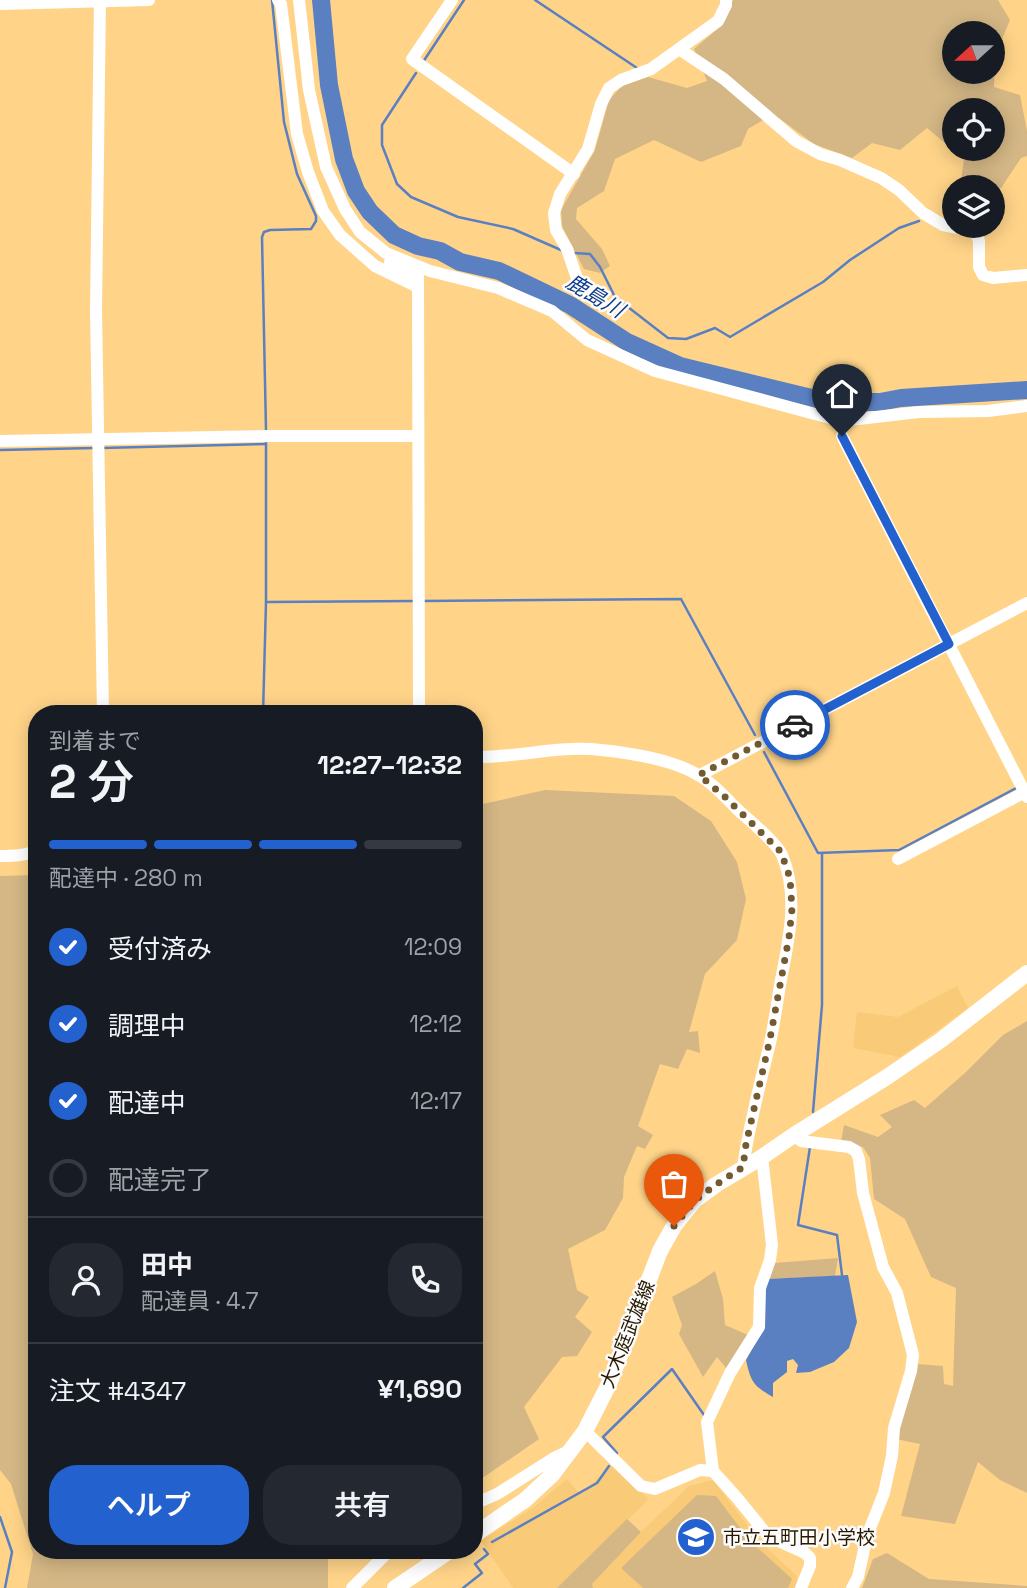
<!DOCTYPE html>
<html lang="ja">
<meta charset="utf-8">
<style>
:root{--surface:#171b24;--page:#242831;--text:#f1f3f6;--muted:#9ea1a6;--line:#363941;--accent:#2362ce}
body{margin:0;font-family:"Space Grotesk","Noto Sans JP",sans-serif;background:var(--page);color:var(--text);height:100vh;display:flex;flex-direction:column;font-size:26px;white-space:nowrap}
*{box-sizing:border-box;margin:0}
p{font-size:23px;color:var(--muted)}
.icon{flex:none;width:38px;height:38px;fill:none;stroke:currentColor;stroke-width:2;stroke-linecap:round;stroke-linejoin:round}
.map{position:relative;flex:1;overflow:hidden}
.side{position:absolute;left:28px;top:705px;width:455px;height:854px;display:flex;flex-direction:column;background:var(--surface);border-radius:28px;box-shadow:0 4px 18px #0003}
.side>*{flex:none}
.needle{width:46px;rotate:249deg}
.tools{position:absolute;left:942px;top:21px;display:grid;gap:14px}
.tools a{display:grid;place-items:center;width:63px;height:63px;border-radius:50%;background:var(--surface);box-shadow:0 4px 18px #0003;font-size:35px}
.pin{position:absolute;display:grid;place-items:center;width:60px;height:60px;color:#fff;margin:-72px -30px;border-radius:50% 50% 50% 0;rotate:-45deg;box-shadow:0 0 7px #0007}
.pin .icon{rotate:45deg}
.courier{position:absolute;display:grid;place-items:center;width:70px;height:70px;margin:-35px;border:5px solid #2362ce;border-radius:50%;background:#fff;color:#222;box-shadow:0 2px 9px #0007}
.headline em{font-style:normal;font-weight:600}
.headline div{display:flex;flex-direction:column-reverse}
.headline{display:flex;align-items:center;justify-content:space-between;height:119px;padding:0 21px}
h1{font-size:46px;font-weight:600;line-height:52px}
.bar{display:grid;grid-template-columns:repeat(4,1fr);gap:10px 7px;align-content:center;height:84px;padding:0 21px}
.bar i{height:9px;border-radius:5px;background:var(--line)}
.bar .current{background:var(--accent)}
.bar p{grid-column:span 4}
.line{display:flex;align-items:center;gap:18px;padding:0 21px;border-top:2px solid var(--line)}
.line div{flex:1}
.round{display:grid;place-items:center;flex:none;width:74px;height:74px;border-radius:28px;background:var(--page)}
ol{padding:0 21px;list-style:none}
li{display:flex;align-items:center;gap:21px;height:77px}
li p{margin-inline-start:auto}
li .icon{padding:7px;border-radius:50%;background:var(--accent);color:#fff;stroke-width:4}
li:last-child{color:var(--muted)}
li i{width:38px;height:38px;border:4px solid var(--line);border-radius:50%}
.action{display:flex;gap:14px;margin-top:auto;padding:14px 21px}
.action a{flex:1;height:80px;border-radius:28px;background:var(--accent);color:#fff;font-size:28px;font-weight:600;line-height:80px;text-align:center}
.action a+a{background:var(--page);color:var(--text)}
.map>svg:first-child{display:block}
.built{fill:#f9ca77}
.green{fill:#d4b785;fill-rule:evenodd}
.water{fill:#5a80c2}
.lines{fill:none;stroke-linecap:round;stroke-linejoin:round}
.stream{stroke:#5a80c2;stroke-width:2.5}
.river{stroke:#5a80c2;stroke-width:18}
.minor{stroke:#fff;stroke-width:12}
.major{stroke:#fff;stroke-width:16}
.done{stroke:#745a30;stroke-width:7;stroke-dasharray:0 12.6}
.route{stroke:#2362ce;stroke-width:9}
.labels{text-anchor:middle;stroke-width:5;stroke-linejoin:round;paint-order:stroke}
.street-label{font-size:19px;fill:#291900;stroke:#fcfcfc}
.poi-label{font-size:19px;fill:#291900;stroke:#fcfcfc;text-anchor:start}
.water-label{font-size:21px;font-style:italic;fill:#0d3c8b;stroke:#fcfcfc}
</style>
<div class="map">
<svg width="1027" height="1588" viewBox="0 0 1027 1588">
<rect width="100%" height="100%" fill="#ffd489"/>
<g class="built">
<polygon points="957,986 968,1008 900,1057 853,1048 857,1012 898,1017"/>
<polygon points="612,1466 649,1499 557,1588 513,1588 481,1541 534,1507 567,1479 580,1494"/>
<polygon points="713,1480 760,1542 797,1576 796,1588 593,1588 592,1584 641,1532 689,1486"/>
</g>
<g class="green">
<path d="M733,0H998L1010,20L995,56L994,87L1020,95L1027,131V156L1021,158L1001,188L960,187L964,159L927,128L900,150L872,143L852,158L814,144L779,118L763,120L748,129L741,146L701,162L654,140L615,159L604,191L577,208L576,219L602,249L610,266L600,273L584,269L562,226L561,210L595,150L609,100L622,86L648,77L687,88L707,81L694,49L722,25ZM954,33H992V72H954ZM954,110H992V149H954Z"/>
<polygon points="545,790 674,796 711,821 737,862 746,899 737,940 705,974 689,1032 698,1031 700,1053 687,1049 678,1069 660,1064 638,1126 653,1135 645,1149 637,1146 624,1177 623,1198 605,1230 568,1249 577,1290 589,1297 575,1317 592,1332 577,1356 562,1357 524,1407 539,1439 481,1479 477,1497 474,1497 474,806"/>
<polygon points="37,875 37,1550 328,1551 328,1588 27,1588 33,1554 11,1484 0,1470 0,876"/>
<polygon points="1027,1021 1027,1493 1000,1480 978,1462 955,1524 901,1516 920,1444 896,1439 917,1364 943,1366 944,1384 953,1386 956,1288 931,1277 905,1219 874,1199 870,1158 863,1147 841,1142 844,1125 878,1137 892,1127 880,1115 914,1100 925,1108 966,1072 1003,1035"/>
<polygon points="838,1258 835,1276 767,1279 774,1263"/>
<polygon points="715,1271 723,1299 725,1325 748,1335 727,1369 717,1357 703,1377 679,1334 682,1325 672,1297 696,1284"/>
<polygon points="697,1495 716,1496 750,1541 792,1579 788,1588 643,1588 621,1568"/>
<polygon points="627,1519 641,1532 592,1584 593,1588 557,1588"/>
<polygon points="887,1553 929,1579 1027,1586 1027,1588 862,1588 873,1559"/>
</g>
<path class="water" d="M848,1275L857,1322L849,1348L834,1362L810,1372L796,1373L798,1365L793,1359L787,1361V1372L773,1383V1397C754,1386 751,1383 746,1360L763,1329V1300L767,1279Z"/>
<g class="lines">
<g class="stream">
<polyline points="535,0 637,68"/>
<polyline points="423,62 464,0"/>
<polyline points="416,73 382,125 382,145 397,184 411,197 458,217 513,229 561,250"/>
<polyline points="574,253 590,254 600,267 615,297 668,338 686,339 715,328 730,337 823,282 850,260 899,228 919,221"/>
<polyline points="266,430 262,237 264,232 270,230 311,229 316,221 316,216 297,174 284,122 272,0"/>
<polyline points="266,441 266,602 416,601"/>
<polyline points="102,448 266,444"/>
<polyline points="0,450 95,448"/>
<polyline points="423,601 681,599 755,735"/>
<polyline points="263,714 266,602"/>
<polyline points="764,752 818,853 899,850 1018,787"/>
<polyline points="813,1112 822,1005 822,853"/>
<polyline points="810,1147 798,1225 837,1235 842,1275"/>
<polyline points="617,1453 603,1437 672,1369 704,1415"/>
<polyline points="0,1517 12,1552 5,1588"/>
<polyline points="492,1542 597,1483 609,1466"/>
<polyline points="463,1588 482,1573 475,1564 488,1554 484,1549"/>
</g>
<polyline class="river" points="321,0 329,85 344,159 356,191 370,212 394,235 418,246 440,251 460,262 499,271 570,305 627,342 680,366 828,402 880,402 901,398 1027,390"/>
<g class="minor">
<polyline points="100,0 96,311 103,714"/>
<polyline points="278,0 281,4 297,134 308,172 323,211 340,235 375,266 416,286"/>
<polyline points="299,0 309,90 326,167 345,209 360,232 386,253 430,271 498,288 552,311 587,340 655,371 841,421 919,412 988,411 1027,406"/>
<polyline points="452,0 412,59 574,174"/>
<polyline points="0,4 149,0"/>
<polyline points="679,49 724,79 796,141 820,154 840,160 881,178 899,190 923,213 943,225 972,231 977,235 979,241 979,267 983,275 993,278 1027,275"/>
<polyline points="390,262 418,277 419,714"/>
<polyline points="581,290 567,249 556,230 554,213 560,194 588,149 601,104 609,88 621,80 651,69 718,21 726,5 726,0"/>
<polyline points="842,436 1027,797"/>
<polyline points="0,441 274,436 417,436"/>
<path d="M474,757C517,758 558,745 601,750C630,753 673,760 698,775C713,783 726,798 738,810C749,820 777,843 782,855C800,897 788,943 780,985C777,1005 774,1024 770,1043C760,1084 749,1125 743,1167"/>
<polyline points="700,775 1027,603"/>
<path d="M0,856C12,856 26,856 37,850"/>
<polyline points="898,859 1027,791"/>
<polyline points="794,1135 801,1141 849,1147 856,1151 859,1159 863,1193 883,1267 897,1293 913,1355 911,1371 894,1428 892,1456 884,1493 867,1536 858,1577 852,1588"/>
<polyline points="762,1157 772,1245 770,1260 760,1288 759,1327 730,1373 707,1422 713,1471 738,1499 768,1536 805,1553 810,1558 810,1566 801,1588"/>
<polyline points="585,1431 641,1486 655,1489 700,1470 713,1471"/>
<polyline points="474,1504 497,1494 554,1458 569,1451"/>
<polyline points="352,1588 390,1550"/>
</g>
<g class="major">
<polyline points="474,1535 525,1500 552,1475 585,1431 609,1384 660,1251 674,1226 695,1200 717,1184 762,1157 794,1135 887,1077 941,1040 1027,973"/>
<polyline points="395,1588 451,1550"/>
</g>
</g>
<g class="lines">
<polyline class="done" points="674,1226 695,1200 717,1184 743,1167 746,1144 770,1039 789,937 792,909 790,878 781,852 725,797 699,775 795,725"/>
<polyline class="route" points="795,725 949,644 842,436"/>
</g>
<defs>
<symbol id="school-disc" viewBox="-11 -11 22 22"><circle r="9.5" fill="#2362ce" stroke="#fcfcfc"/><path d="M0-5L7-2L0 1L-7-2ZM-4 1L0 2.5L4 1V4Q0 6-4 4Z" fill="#fff"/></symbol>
</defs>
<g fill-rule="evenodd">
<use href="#school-disc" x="674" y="1515" width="44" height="44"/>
</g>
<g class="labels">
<g class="street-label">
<text transform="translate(627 1334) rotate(-68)" y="7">大木庭武雄線</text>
</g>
<g class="poi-label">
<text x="723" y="1544">市立五町田小学校</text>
</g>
<g class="water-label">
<text transform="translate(595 296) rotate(31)" y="7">鹿島川</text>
</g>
</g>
</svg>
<div class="tools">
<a><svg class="needle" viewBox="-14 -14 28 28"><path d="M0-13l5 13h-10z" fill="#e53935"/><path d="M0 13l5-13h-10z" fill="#9ea1a6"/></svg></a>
<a><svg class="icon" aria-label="locate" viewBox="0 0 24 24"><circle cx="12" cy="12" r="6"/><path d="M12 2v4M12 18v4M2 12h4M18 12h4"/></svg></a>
<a><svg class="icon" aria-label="layers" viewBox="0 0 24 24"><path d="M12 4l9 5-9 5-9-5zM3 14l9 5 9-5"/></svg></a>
</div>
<div class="pin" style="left:674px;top:1226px;background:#ea580c"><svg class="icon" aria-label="bag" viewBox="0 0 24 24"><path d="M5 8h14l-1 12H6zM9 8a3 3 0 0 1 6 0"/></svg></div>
<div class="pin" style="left:842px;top:436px;background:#1f2937"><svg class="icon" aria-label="home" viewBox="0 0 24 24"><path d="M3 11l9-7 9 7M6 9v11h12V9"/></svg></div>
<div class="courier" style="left:795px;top:725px"><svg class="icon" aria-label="car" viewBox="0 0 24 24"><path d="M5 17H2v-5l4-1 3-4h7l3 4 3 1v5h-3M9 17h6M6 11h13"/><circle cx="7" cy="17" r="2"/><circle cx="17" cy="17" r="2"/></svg></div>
<section class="side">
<div class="headline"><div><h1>2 分</h1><p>到着まで</p></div><em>12:27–12:32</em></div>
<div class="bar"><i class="current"></i><i class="current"></i><i class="current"></i><i></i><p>配達中 · 280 m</p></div>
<ol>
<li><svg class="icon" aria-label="check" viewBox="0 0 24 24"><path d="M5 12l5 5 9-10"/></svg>受付済み<p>12:09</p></li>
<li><svg class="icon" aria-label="check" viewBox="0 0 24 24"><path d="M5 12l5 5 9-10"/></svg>調理中<p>12:12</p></li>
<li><svg class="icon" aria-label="check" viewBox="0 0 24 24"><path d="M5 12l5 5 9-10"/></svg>配達中<p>12:17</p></li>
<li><i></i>配達完了</li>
</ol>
<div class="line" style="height:126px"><a class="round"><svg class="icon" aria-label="person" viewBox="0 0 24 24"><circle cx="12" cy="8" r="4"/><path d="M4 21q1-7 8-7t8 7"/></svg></a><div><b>田中</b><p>配達員 · 4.7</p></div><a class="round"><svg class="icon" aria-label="phone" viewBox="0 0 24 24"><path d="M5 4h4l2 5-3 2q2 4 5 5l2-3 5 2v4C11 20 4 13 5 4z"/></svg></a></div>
<div class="line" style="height:91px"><div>注文 #4347</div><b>¥1,690</b></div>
<div class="action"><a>ヘルプ</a><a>共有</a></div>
</section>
</div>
